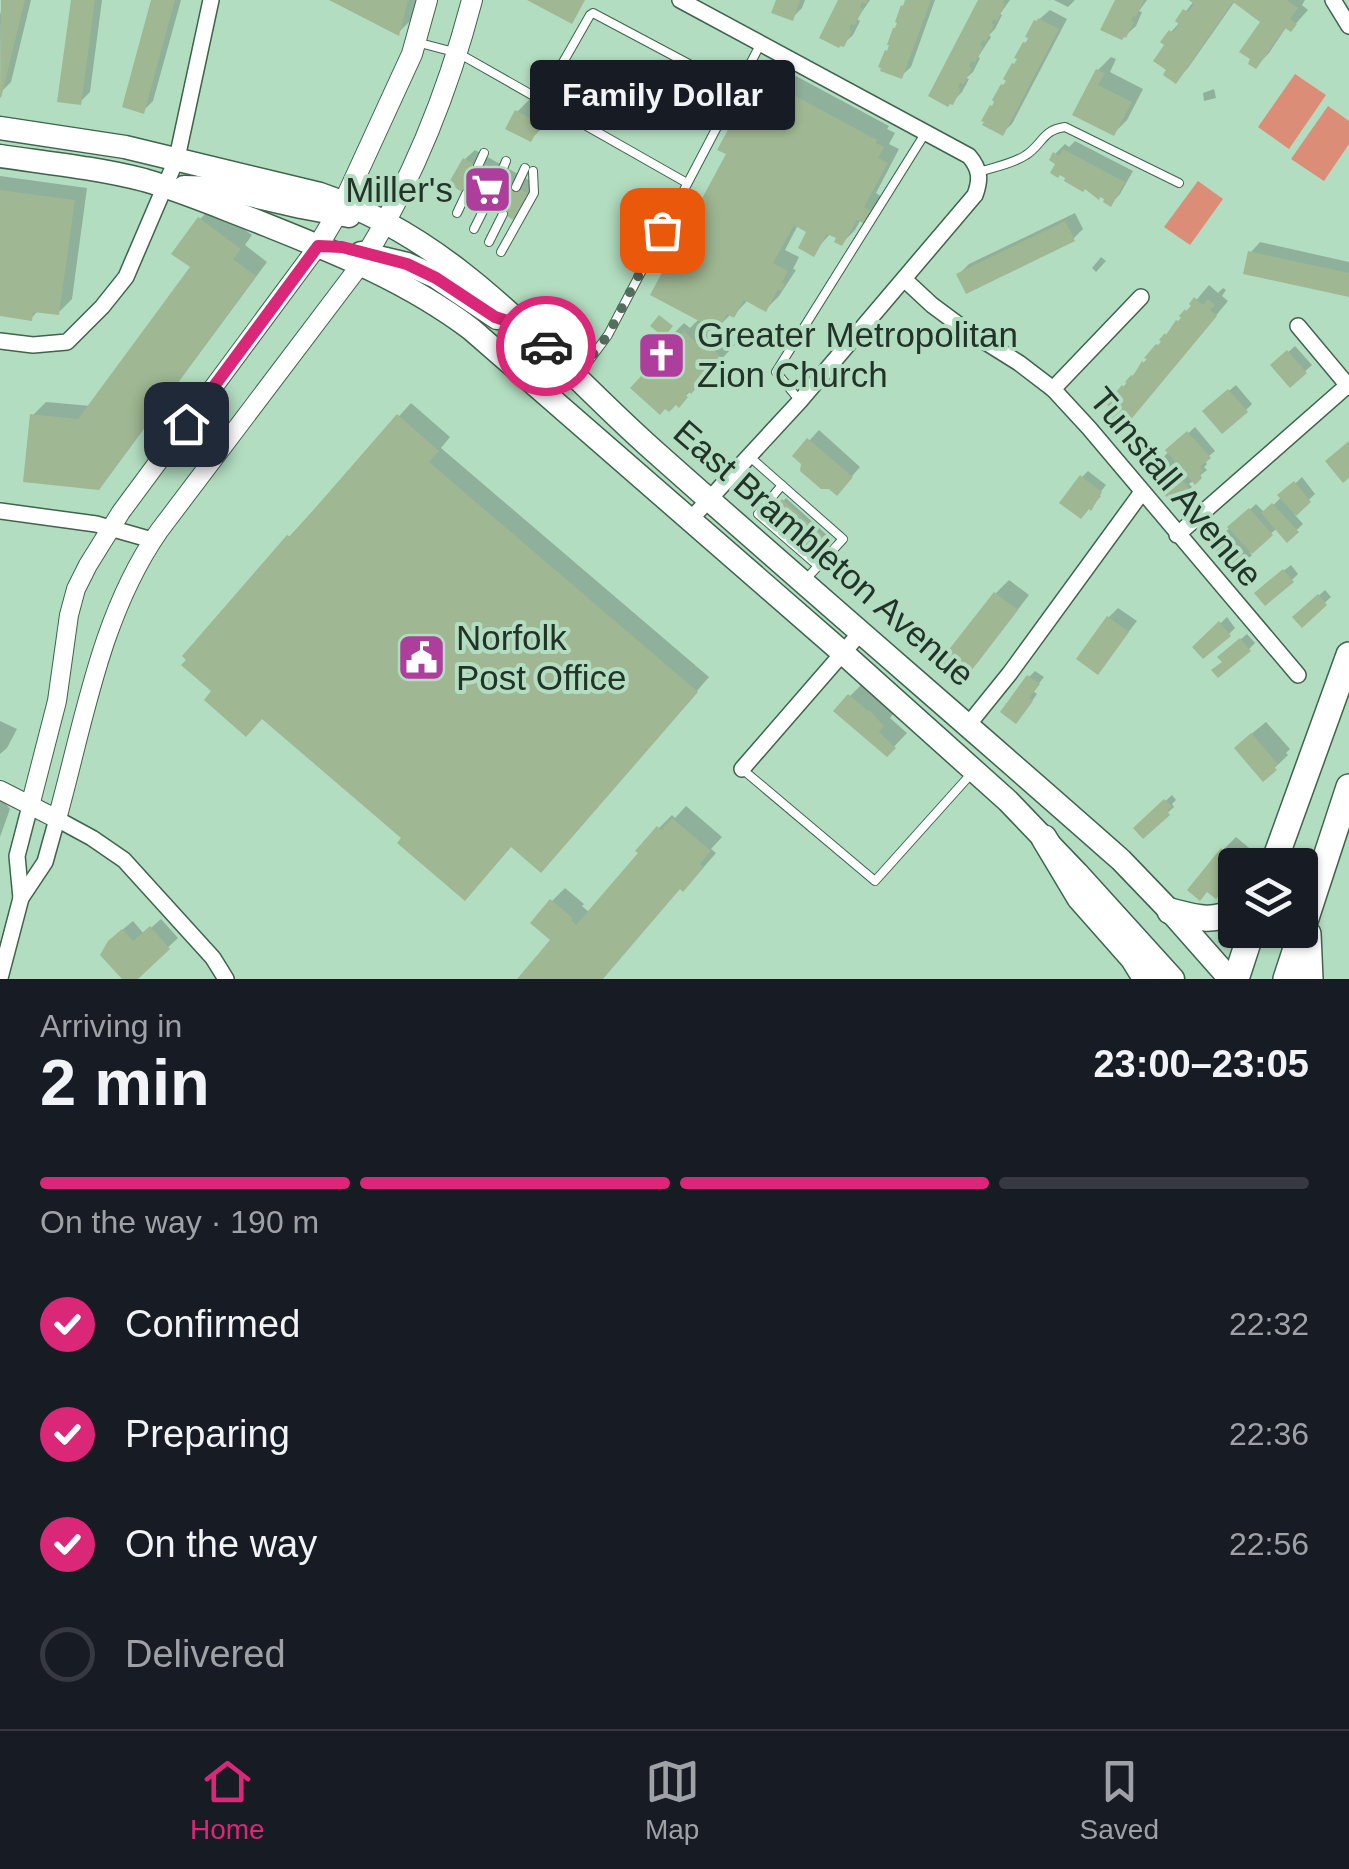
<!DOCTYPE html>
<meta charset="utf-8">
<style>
:root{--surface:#171b24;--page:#20242c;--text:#f1f3f6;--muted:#9ea1a6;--line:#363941;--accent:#db2777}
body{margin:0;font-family:Arial,sans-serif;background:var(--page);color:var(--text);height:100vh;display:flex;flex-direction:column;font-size:38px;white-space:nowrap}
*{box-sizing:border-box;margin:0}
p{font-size:32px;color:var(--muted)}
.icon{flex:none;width:55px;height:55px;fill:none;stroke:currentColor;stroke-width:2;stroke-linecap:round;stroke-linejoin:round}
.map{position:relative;height:979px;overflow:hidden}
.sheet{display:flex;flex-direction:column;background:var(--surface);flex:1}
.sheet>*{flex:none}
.tools{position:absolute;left:1218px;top:848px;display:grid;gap:20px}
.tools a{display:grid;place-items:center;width:100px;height:100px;border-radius:10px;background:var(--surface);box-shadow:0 2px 8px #0004;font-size:50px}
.pin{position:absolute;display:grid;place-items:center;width:85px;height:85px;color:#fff;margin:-42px;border-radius:20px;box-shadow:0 5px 15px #0006}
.courier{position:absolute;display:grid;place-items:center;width:100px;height:100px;margin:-50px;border:8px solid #db2777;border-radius:50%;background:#fff;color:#222;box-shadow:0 2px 12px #0007}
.bubble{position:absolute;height:70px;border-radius:10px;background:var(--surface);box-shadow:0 2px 8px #0004;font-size:32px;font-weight:600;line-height:70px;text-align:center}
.headline em{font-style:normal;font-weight:600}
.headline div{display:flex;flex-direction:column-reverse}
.headline{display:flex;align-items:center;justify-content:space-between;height:170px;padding:0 40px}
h1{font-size:65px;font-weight:600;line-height:75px}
.bar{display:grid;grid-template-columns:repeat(4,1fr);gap:15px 10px;align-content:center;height:120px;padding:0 40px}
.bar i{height:12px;border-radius:8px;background:var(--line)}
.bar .current{background:var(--accent)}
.bar p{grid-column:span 4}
ol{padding:0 40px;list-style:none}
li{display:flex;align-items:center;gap:30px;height:110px}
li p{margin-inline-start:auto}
li .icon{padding:10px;border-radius:50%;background:var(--accent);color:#fff;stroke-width:4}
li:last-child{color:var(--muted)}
li i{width:55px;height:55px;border:5px solid var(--line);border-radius:50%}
.tab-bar{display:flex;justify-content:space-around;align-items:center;height:140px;border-top:2px solid var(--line);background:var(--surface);font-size:28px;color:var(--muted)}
.tab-bar a{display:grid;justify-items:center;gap:5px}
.tab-bar .current{color:var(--accent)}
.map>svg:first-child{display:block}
.green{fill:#dc8d78}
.shadow{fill:#0003}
.building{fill:#9fb792}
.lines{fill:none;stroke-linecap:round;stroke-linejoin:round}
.service-casing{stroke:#3e644b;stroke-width:10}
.minor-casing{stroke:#3e644b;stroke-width:18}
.tertiary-casing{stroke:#3e644b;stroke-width:20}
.secondary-casing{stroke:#3e644b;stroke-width:22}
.primary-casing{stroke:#3e644b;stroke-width:25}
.trunk-casing{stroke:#3e644b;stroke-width:28}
.service{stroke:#fff;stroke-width:8}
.minor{stroke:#fff;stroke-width:15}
.tertiary{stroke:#fff;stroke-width:18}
.secondary{stroke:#fff;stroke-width:20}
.primary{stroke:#fff;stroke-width:22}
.trunk{stroke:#fff;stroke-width:25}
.done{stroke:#556e5e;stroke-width:10;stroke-dasharray:0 18}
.route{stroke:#db2777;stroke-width:12}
.labels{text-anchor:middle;stroke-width:8;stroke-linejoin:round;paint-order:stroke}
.poi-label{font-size:35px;fill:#233328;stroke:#b3ddc1;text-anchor:start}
.street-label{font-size:35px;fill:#233328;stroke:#b3ddc1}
</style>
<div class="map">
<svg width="1349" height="979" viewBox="0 0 1349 979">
<rect width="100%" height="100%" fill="#b3ddc1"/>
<g class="green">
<polygon points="1295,74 1326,95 1289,149 1258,127"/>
<polygon points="1328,106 1349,121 1349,144 1324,181 1291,159"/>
<polygon points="1198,181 1223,199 1190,245 1164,227"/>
</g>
<g class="shadow">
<polygon points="4,0 31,0 11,82 1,92 0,15"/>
<polygon points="73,0 102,0 90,92 80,102"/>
<polygon points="153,0 181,0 153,101 143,111"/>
<polygon points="337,0 416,0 411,20 398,33"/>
<polygon points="778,0 805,0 802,8 792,18"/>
<polygon points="841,0 870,0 857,19 860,21 853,35 843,44"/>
<polygon points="908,0 935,0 911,67 901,76 891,47"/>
<polygon points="981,0 1010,0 1000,14 1002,15 995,29 989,35 991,37 978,57 980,58 973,72 966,78 969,79 962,92 952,102"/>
<polygon points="1054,0 1075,0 1068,7"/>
<polygon points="1117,0 1147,0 1139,11 1142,12 1136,26 1126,35"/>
<polygon points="1193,0 1305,0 1302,5 1308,10 1291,29 1287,26 1269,53 1256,66 1264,21 1235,1 1188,68 1175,81 1168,44 1163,41 1180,22 1178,21 1194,1"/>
<polygon points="1050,10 1067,19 1012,124 1002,133 997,101 1020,58 1025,43 1031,37 1036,22"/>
<polygon points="1111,57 1116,59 1110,72 1143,89 1127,120 1114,133 1075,114 1098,70"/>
<polygon points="781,68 889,126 887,129 895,133 889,144 899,149 876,193 885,199 880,209 861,219 855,230 842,243 839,238 831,233 813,253 810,231 798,225 785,250 799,257 793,269 796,270 779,296 766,309 748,300 734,315 731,314 717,328 700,321 716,335 720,331 735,345 678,404 634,388 663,357 671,336 684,323 690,328 700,318 729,153 745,103 758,90 762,92 768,81"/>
<polygon points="1214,89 1216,98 1204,101 1203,93"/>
<polygon points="530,99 552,110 544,126 531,139 517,112"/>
<polygon points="1075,141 1133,171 1120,194 1111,204 1108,198 1058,163 1055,154 1065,144 1069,147"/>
<polygon points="475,150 536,184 523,207 514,217 465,159"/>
<polygon points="0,176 87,188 72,299 59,312 39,310 31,318 0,314"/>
<polygon points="213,206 252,235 245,245 267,262 111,473 98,487 33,415 46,402 91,406 194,267 200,219"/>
<polygon points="1075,213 1083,229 1073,239 959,274 969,264"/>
<polygon points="1260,242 1349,262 1349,294 1251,252"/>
<polygon points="1101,257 1106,261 1096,272 1092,268"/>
<polygon points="1209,285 1218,293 1223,288 1226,290 1222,296 1228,301 1141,406 1118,411 1109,404"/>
<polygon points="1295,346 1312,365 1291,384 1274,365"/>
<polygon points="1236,385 1252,404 1246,410 1212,405"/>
<polygon points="411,403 450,437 441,448 709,677 554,857 512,845 404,838 289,537"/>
<polygon points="1195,427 1215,451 1204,460 1207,464 1204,467 1207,470 1189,484 1192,487 1179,499 1152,468"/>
<polygon points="819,430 860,467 846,483 803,462 795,456"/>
<polygon points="1088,471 1106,485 1098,495 1101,496 1091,507 1082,477"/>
<polygon points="1302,477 1315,494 1294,514 1303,524 1287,539 1277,528 1250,553 1252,555 1236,570 1213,543 1256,504 1265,513"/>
<polygon points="786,498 829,537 816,550 773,512"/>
<polygon points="1291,565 1298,574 1292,580 1263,587"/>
<polygon points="1009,580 1029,595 977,663 958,671 944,661 996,593"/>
<polygon points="1325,590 1331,597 1302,624 1296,617"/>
<polygon points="1118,608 1137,621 1098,671 1108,618"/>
<polygon points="1227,617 1235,628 1229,634 1196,647"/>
<polygon points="1247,634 1255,643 1249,649 1224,661 1227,651"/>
<polygon points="1035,671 1044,677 1033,691 1037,694 1022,715 1029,677"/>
<polygon points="863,683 895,712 890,718 907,733 887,754 850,696"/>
<polygon points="0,721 17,729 7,748 0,754"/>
<polygon points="1266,722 1290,749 1286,753 1288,755 1263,779 1250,735"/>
<polygon points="1172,795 1176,800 1172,804 1174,807 1143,835 1136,828"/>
<polygon points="0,796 10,809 0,837"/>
<polygon points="686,806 722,837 711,849 716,853 696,876 681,887 601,979 520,979 554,940 552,901 565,888 584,904 582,906 590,913 642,853 639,851 659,828 672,815 675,818"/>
<polygon points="1236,837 1254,852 1243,865 1235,865 1235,875 1223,850"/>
<polygon points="161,919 178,938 134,979 125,979 121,931 133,921 144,934"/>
</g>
<g class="building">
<polygon points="1,0 25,0 1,98 0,97"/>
<polygon points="71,0 95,0 81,105 57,102"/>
<polygon points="151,0 175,0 144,114 122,107"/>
<polygon points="329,0 408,0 399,36"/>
<polygon points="527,0 585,0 572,24"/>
<polygon points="776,0 800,0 793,21 771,13"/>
<polygon points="838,0 868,0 866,4 862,2 860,7 863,9 855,25 851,24 849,29 852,31 844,47 840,46 839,48 819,38"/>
<polygon points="905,0 931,0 902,79 880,71 881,68 878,67 885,50 887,51 889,45 887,45 893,28 895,28 897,23 895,22 901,5 903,6"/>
<polygon points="978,0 1004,0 1003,3 1005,4 997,21 994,19 991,24 994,25 986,42 983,40 980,45 983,47 975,63 972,61 969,66 972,68 964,84 960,83 958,88 961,89 953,105 950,104 948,107 928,96"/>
<polygon points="1115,0 1144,0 1136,17 1133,16 1131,21 1134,22 1126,38 1124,37 1122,40 1100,30"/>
<polygon points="1189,0 1287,0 1298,8 1290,19 1297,24 1291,32 1285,28 1256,69 1248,64 1250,59 1239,52 1260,22 1233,2 1176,84 1163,75 1166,70 1153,61 1164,45 1160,42 1169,30 1173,33 1179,24 1175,21 1183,9 1188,12 1194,4"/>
<polygon points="1038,18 1059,29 1003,136 982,125 984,122 981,121 990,105 992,106 994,102 992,100 1001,84 1003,85 1006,81 1003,79 1012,63 1014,64 1017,59 1014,58 1023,42 1026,43 1028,38 1025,37 1034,20 1037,21"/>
<polygon points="1096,69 1105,73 1098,85 1132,102 1114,136 1072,115"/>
<polygon points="766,80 877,140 876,143 884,147 878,158 888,163 864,207 874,212 867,225 857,220 842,246 834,242 836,238 827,234 814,257 798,248 806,232 794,225 773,263 788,271 782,282 785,284 781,291 778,289 766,312 744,300 734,318 727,314 718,331 650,295 726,154 717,150 743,102 751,106"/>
<polygon points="515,110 541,124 531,142 505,129"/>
<polygon points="1063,149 1125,182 1111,207 1103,202 1104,199 1100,197 1099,200 1085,189 1083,192 1064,181 1065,178 1060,175 1058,178 1050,173 1055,164 1049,160 1053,152 1059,156"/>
<polygon points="463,158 529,194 514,220 448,184"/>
<polygon points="0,190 75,200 59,315 33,312 32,321 0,316"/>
<polygon points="198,217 241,249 233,259 256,276 99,490 23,482 30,414 78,419 190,267 171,254"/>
<polygon points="1065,221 1075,241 966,294 956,274"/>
<polygon points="1248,251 1349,273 1349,297 1243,274"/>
<polygon points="1194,297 1203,305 1208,299 1215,305 1210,310 1217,316 1128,423 1122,417 1117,423 1110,417 1115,411 1106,404 1112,397 1114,399 1118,394 1116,392 1122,385 1124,387 1127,383 1125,382 1131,375 1133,376 1142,361 1144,363 1147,359 1144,358 1156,344 1158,345 1161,342 1159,340 1165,333 1166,335 1176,320 1178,321 1181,318 1179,316 1185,309 1186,311 1191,306 1189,304"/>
<polygon points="659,315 673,326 664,337 650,326"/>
<polygon points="684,331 701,347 705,342 724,359 691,394 688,391 685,395 688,397 679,408 676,405 669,412 665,409 660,415 630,388 658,358 663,361 653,351 669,334 675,340"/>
<polygon points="1287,350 1307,373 1290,388 1270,365"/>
<polygon points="1228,389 1248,412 1222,434 1202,411"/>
<polygon points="397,414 439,451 429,462 698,692 541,873 511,847 465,901 397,843 401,838 262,719 246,737 204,700 211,691 181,665 186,660 182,656 287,535 290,537"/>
<polygon points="1187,431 1211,458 1200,467 1203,471 1200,474 1202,478 1195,485 1165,450"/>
<polygon points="807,438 853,477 837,496 829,489 821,489 800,471 801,464 792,456"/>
<polygon points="1349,441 1349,478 1343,483 1325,461"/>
<polygon points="1161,457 1189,488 1185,491 1187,494 1178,503 1176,499 1172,503 1153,482 1157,478 1148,468"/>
<polygon points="1080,475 1102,492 1091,511 1089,509 1081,519 1059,503"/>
<polygon points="1294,481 1311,502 1296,516 1277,495"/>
<polygon points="782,499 828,540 816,554 770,512"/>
<polygon points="1272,503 1299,532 1287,543 1261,513"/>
<polygon points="1249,508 1273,535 1252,554 1227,527"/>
<polygon points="1221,532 1248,563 1236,573 1209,543"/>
<polygon points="1283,569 1294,582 1265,606 1254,593"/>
<polygon points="994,592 1018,610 964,680 960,677 954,685 948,681 955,672 940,661"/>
<polygon points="1318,594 1327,605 1302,628 1292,617"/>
<polygon points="1107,616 1129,632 1098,675 1076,659"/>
<polygon points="1219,621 1231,636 1203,659 1192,647"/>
<polygon points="1240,638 1251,651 1218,678 1211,670 1222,662 1217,657"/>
<polygon points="1027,675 1040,684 1029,698 1033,701 1016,724 1000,712"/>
<polygon points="848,694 868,711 869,710 884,726 879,732 896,748 887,757 833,711"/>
<polygon points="1251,733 1278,764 1274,767 1277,770 1263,782 1234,748"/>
<polygon points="1164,799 1172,807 1167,811 1170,815 1143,839 1133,828"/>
<polygon points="672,818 711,851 700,864 704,867 683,892 680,889 603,979 517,979 550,940 530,923 550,899 573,918 571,920 576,925 638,853 635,851 657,826 661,830"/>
<polygon points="1221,848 1241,865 1235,865 1235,876 1216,899 1207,892 1200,901 1187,890"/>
<polygon points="150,926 170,949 138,979 122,979 100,955 108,941 122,929 133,941"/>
</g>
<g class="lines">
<defs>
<g id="service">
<polyline points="416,42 458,53 687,183"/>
<polyline points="541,101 590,15 593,13 736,89"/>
<polyline points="478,166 484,153"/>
<path d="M979,172C994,167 1013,164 1026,155C1043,144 1042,130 1065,127L1179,183"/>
<polyline points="499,178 506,161"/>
<polyline points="516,187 525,168"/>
<polyline points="457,213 466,194"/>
<polyline points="474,229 486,205"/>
<polyline points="489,242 503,214"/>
<polyline points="501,252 534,193 533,171"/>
<polyline points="579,374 608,335 760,45"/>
<polyline points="800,401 776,372 926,132"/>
<polyline points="750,457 843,539 807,578"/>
<polyline points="782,485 758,514 818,566"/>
<polyline points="742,769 875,881 971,774"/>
</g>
<g id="minor">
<path d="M680,0L969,156C980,169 981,179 975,195L800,401L690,520"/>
<polyline points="1333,0 1349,26"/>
<polyline points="904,279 932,305 963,328 1019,363 1053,389 1089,428 1298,675"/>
<polyline points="1298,326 1349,387"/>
<polyline points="0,341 33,345 67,342 102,307 126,277 177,158 211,0"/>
<polyline points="1053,389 1141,297"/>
<polyline points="0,511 96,524 152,540"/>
<polyline points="1177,535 1348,385"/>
<polyline points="968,725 1010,673 1142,492"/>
<polyline points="742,769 861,632"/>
<polyline points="21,898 17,856 30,806"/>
<polyline points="0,978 21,898 45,862 57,819 92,838 124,860 213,958 226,979"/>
</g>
<g id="tertiary">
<path d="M0,790L57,819C84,722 100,616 159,531L361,264"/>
<polyline points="30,806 57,701 69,615 76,589 88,565 121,512 318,246"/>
</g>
<g id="secondary">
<polyline points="318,246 344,202 412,54 427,0"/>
<path d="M361,264C411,183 448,92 472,0"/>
</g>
<g id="primary">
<path d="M0,128L125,147L320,194C463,243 544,353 653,450C808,588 965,722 1121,860L1170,911L1230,979"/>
<path d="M0,156C48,163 97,168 144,180C183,191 222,208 259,222C334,252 406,280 471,329L843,653L1008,801L1077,873L1173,979"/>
<polyline points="184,187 219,188 301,207 349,216"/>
<polyline points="361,253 407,264 436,277 497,318"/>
</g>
<g id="trunk">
<polyline points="1044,838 1080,898 1133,958 1146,979"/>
<polyline points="1273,865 1349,655"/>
<path d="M1170,911C1194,917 1213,924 1235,910"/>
<polyline points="1308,934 1310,979"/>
<polyline points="1236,979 1252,930"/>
<polyline points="1286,979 1349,787"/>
</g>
</defs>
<use href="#service" class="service-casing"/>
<use href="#minor" class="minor-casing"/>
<use href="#tertiary" class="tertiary-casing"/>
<use href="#secondary" class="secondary-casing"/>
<use href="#primary" class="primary-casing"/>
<use href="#trunk" class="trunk-casing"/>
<use href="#service" class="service"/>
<use href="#minor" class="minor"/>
<use href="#tertiary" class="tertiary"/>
<use href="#secondary" class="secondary"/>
<use href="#primary" class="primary"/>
<use href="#trunk" class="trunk"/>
</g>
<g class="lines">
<polyline class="done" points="546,346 576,377 608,335 662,230"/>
<polyline class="route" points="186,424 318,246 342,247 407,264 436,278 495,317 526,327 546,346"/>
</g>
<defs>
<symbol id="supermarket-square" viewBox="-11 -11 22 22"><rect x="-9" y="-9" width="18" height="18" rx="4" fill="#ae3e9b" stroke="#b3ddc1"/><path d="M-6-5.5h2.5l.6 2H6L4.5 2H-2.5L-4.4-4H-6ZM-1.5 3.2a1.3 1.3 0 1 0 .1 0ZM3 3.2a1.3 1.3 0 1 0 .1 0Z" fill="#fff"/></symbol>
<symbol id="church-square" viewBox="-11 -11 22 22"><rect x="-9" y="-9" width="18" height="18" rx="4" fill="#ae3e9b" stroke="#b3ddc1"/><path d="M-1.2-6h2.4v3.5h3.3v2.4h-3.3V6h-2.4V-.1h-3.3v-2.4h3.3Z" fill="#fff"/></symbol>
<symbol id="civic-square" viewBox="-11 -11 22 22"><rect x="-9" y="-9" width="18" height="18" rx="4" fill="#ae3e9b" stroke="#b3ddc1"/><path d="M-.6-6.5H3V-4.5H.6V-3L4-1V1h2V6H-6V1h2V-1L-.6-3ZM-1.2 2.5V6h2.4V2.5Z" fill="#fff"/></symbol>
</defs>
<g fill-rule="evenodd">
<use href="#supermarket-square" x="460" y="162" width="55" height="55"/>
<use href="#church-square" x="634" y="328" width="55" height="55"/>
<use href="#civic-square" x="394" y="630" width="55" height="55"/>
</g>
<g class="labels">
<g class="poi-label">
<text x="453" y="202" text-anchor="end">Miller's</text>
<text x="697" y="347">Greater Metropolitan<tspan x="697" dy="40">Zion Church</tspan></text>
<text x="456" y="650">Norfolk<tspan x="456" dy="40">Post Office</tspan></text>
</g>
<g class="street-label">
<text transform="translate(1176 487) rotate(50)" y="12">Tunstall Avenue</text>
<text transform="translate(824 553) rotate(41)" y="12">East Brambleton Avenue</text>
</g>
</g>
</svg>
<div class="tools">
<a><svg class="icon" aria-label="layers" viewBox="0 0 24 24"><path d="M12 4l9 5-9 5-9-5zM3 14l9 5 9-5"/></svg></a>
</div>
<div class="pin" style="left:662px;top:230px;background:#ea580c"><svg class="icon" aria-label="bag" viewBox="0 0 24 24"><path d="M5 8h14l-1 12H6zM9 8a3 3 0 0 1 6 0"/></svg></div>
<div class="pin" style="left:186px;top:424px;background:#1f2937"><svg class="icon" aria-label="home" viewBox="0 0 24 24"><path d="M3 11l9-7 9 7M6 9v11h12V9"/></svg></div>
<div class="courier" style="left:546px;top:346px"><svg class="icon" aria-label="car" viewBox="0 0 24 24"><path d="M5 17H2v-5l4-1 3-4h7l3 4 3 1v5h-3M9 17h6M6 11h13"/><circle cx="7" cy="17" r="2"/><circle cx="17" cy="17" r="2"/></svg></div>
<div class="bubble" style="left:530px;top:60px;width:265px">Family Dollar</div>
</div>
<section class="sheet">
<div class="headline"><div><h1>2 min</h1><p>Arriving in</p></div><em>23:00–23:05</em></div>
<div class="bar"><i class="current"></i><i class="current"></i><i class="current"></i><i></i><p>On the way · 190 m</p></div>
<ol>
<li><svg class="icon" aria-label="check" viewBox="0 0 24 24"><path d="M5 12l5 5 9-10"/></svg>Confirmed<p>22:32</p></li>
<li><svg class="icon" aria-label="check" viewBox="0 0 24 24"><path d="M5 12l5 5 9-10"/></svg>Preparing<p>22:36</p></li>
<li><svg class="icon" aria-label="check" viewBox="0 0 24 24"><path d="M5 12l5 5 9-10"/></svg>On the way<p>22:56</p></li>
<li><i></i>Delivered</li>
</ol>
</section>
<nav class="tab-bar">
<a class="current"><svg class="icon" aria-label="home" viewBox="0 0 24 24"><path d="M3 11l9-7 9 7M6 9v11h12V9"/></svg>Home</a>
<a><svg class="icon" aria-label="map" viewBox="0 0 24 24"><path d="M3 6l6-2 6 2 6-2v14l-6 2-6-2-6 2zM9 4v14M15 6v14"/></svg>Map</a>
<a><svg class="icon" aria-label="saved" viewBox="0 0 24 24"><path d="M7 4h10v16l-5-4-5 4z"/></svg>Saved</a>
</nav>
